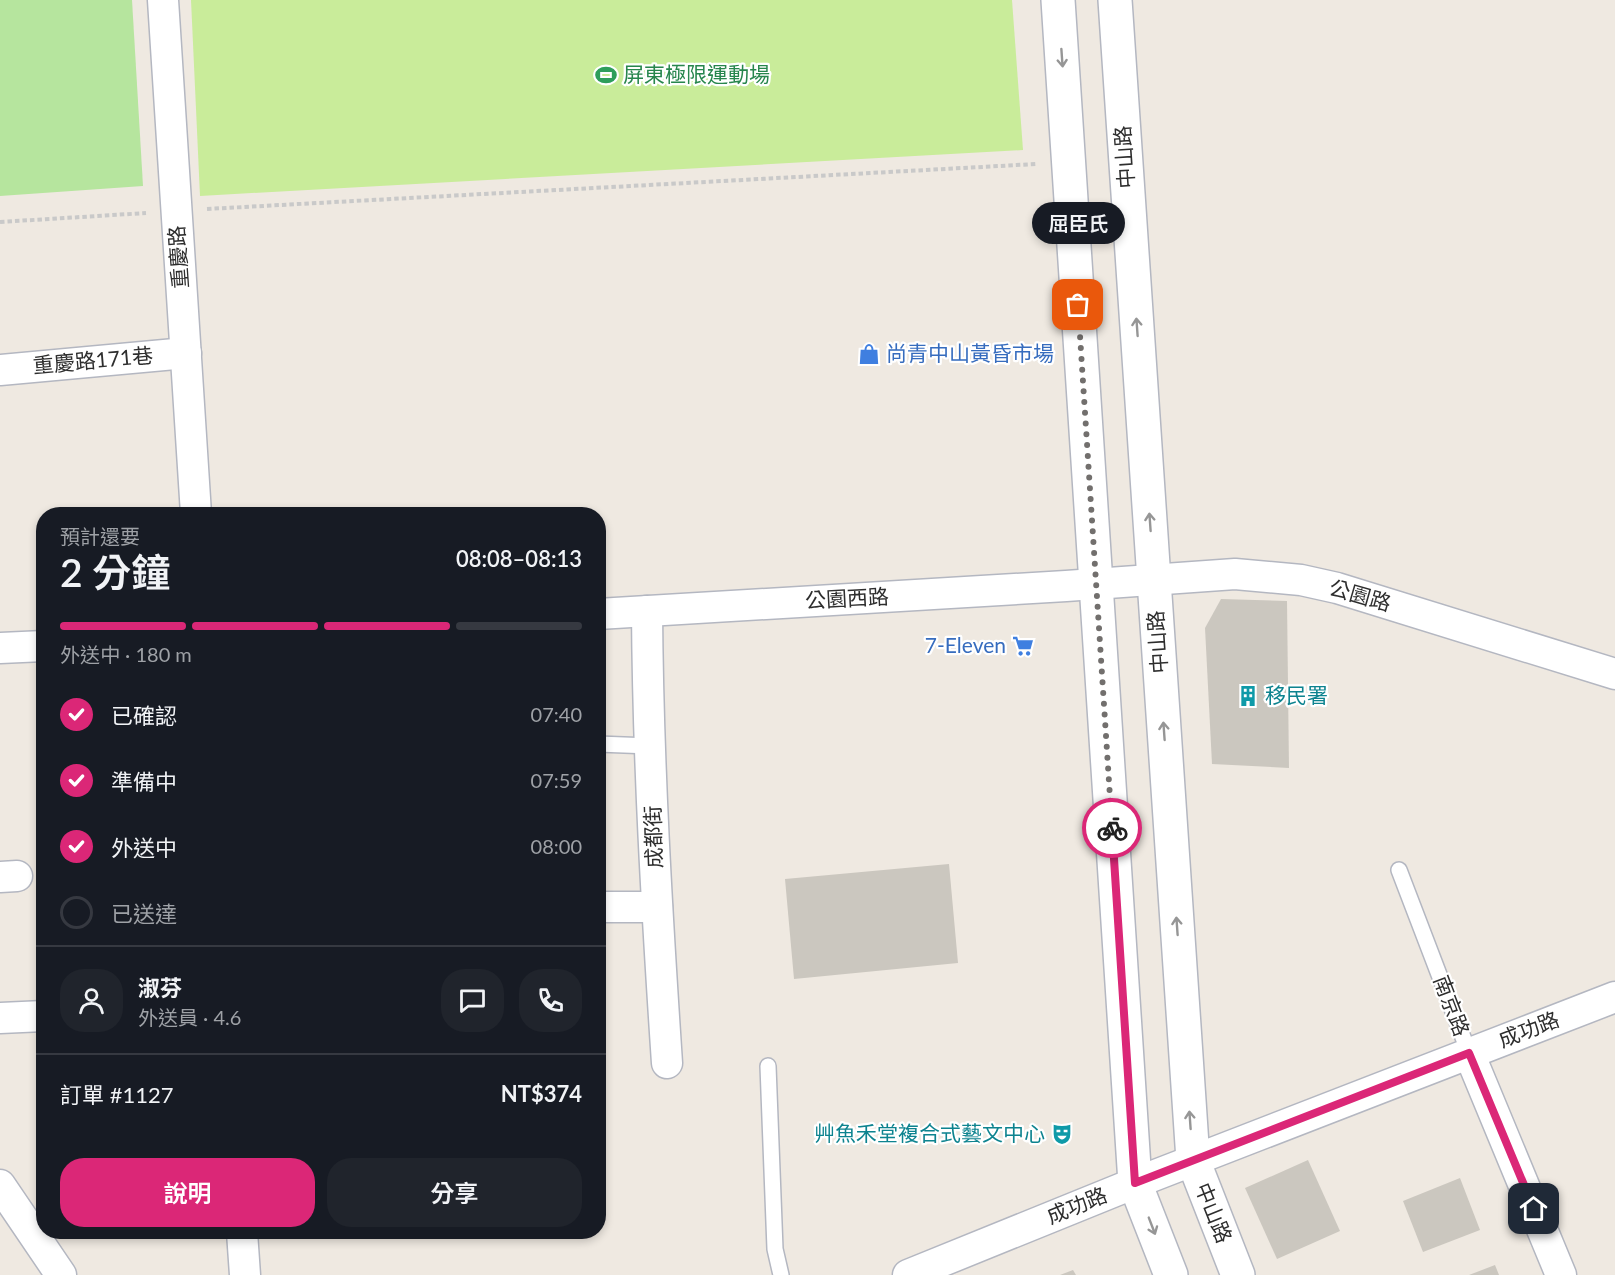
<!DOCTYPE html>
<html lang="zh-TW">
<meta charset="utf-8">
<style>
:root{--surface:#171b24;--page:#20242c;--text:#f1f3f6;--muted:#9ea1a6;--line:#363941;--accent:#db2777}
body{margin:0;font-family:Lato,"Noto Sans TC",sans-serif;background:var(--page);color:var(--text);height:100vh;display:flex;flex-direction:column;font-size:22px;white-space:nowrap}
*{box-sizing:border-box;margin:0}
p{font-size:20px;color:var(--muted)}
.icon{flex:none;width:33px;height:33px;fill:none;stroke:currentColor;stroke-width:2;stroke-linecap:round;stroke-linejoin:round}
.map{position:relative;flex:1;overflow:hidden}
.details{position:absolute;left:36px;top:507px;width:570px;height:732px;display:flex;flex-direction:column;background:var(--surface);border-radius:24px;box-shadow:0 3px 9px #0003}
.details>*{flex:none}
.pin{position:absolute;display:grid;place-items:center;width:51px;height:51px;color:#fff;margin:-26px;border-radius:12px;box-shadow:0 3px 9px #0006}
.courier{position:absolute;display:grid;place-items:center;width:60px;height:60px;margin:-30px;border:4px solid #db2777;border-radius:50%;background:#fff;color:#222;box-shadow:0 2px 8px #0007}
.bubble{position:absolute;height:42px;border-radius:21px;background:var(--surface);box-shadow:0 3px 9px #0003;font-size:20px;font-weight:600;line-height:42px;text-align:center}
.overview em{font-style:normal;font-weight:600}
.overview div{display:flex;flex-direction:column-reverse}
.overview{display:flex;align-items:center;justify-content:space-between;height:102px;padding:0 24px}
h1{font-size:39px;font-weight:600;line-height:45px}
.bar{display:grid;grid-template-columns:repeat(4,1fr);gap:9px 6px;align-content:center;height:72px;padding:0 24px}
.bar i{height:8px;border-radius:4px;background:var(--line)}
.bar .active{background:var(--accent)}
.bar p{grid-column:span 4}
.line{display:flex;align-items:center;gap:15px;padding:0 24px;border-top:2px solid var(--line)}
.line div{flex:1}
.round{display:grid;place-items:center;flex:none;width:63px;height:63px;border-radius:24px;background:var(--page)}
ol{padding:0 24px;list-style:none}
li{display:flex;align-items:center;gap:18px;height:66px}
li p{margin-inline-start:auto}
li .icon{padding:6px;border-radius:50%;background:var(--accent);color:#fff;stroke-width:4}
li:last-child{color:var(--muted)}
li i{width:33px;height:33px;border:3px solid var(--line);border-radius:50%}
.primary-button{display:flex;gap:12px;margin-top:auto;padding:12px 24px}
.primary-button a{flex:1;height:69px;border-radius:24px;background:var(--accent);color:#fff;font-size:24px;font-weight:600;line-height:69px;text-align:center}
.primary-button a+a{background:var(--page);color:var(--text)}
.map>svg:first-child{display:block}
.green{fill:#b6e59e}
.pitch{fill:#c9ec9a}
.building{fill:#cbc7bf}
.lines{fill:none;stroke-linecap:round;stroke-linejoin:round}
.lane-casing{stroke:#b4b7c1;stroke-width:18}
.street-casing{stroke:#b4b7c1;stroke-width:33}
.secondary-casing{stroke:#b4b7c1;stroke-width:36}
.path{stroke:#c9c9c9;stroke-width:4;stroke-dasharray:4.5 3;stroke-linecap:butt}
.lane{stroke:#fff;stroke-width:15}
.street{stroke:#fff;stroke-width:30}
.secondary{stroke:#fff;stroke-width:33}
.oneway{stroke:#969696}
.done{stroke:#726f6d;stroke-width:6;stroke-dasharray:0 10.8}
.route{stroke:#db2777;stroke-width:8}
.labels{text-anchor:middle;stroke-width:4.5;stroke-linejoin:round;paint-order:stroke}
.leisure-label{font-size:21px;fill:#27864d;stroke:#fff;text-anchor:start}
.street-label{font-size:21px;fill:#2e2e2e;stroke:#fff}
.shop-label{font-size:21px;fill:#366cbe;stroke:#fff;text-anchor:start}
.culture-label{font-size:21px;fill:#0d838f;stroke:#fff;text-anchor:start}
</style>
<div class="map">
<svg width="1615" height="1275" viewBox="0 0 1615 1275">
<rect width="100%" height="100%" fill="#efe9e1"/>
<polygon class="green" points="0,0 132,0 143,186 0,196"/>
<polygon class="pitch" points="191,0 1012,0 1023,150 200,196"/>
<g class="building">
<polygon points="1221,599 1287,601 1289,768 1212,764 1205,628"/>
<polygon points="949,864 958,963 794,979 785,879"/>
<polygon points="1308,1160 1340,1231 1277,1259 1245,1188"/>
<polygon points="1460,1178 1480,1230 1423,1252 1403,1201"/>
<polygon points="1495,1265 1499,1275 1469,1275"/>
<polygon points="1073,1270 1076,1275 1060,1275"/>
</g>
<g class="lines">
<defs>
<g id="lane">
<polyline points="598,744 650,746"/>
<polyline points="1399,870 1469,1053"/>
<polyline points="768,1066 775,1249 781,1275"/>
</g>
<g id="street">
<polyline points="163,0 196,514"/>
<polyline points="0,370 186,353"/>
<path d="M647,611C648,762 657,913 667,1063"/>
<polyline points="598,614 1066,586 1235,574 1301,580 1337,588 1615,674"/>
<polyline points="0,648 44,646"/>
<polyline points="0,877 17,876"/>
<polyline points="598,907 657,907"/>
<polyline points="0,1018 44,1016"/>
<polyline points="1469,1053 1561,1275"/>
<polyline points="0,1185 61,1275"/>
<polyline points="242,1232 245,1275"/>
<polyline points="908,1275 1135,1183 1615,997"/>
</g>
<g id="secondary">
<polyline points="1058,0 1135,1183 1171,1275"/>
<polyline points="1115,0 1193,1160 1238,1275"/>
</g>
</defs>
<use href="#lane" class="lane-casing"/>
<use href="#street" class="street-casing"/>
<use href="#secondary" class="secondary-casing"/>
<g class="path">
<polyline points="207,209 1036,164"/>
<polyline points="0,222 146,213"/>
</g>
<use href="#lane" class="lane"/>
<use href="#street" class="street"/>
<use href="#secondary" class="secondary"/>
</g>
<defs><path id="oneway-shaft" d="M-6 0H5M1.5-3L5.5 0L1.5 3" fill="none" stroke-width="1.6" stroke-linecap="round" stroke-linejoin="round" transform="scale(1.5)"/></defs>
<g class="oneway">
<use href="#oneway-shaft" transform="translate(1062 58) rotate(86)"/>
<use href="#oneway-shaft" transform="translate(1137 327) rotate(-94)"/>
<use href="#oneway-shaft" transform="translate(1150 522) rotate(-94)"/>
<use href="#oneway-shaft" transform="translate(1164 731) rotate(-94)"/>
<use href="#oneway-shaft" transform="translate(1177 926) rotate(-94)"/>
<use href="#oneway-shaft" transform="translate(1190 1120) rotate(-94)"/>
<use href="#oneway-shaft" transform="translate(1152 1226) rotate(69)"/>
</g>
<g class="lines">
<polyline class="done" points="1078,305 1112,828"/>
<polyline class="route" points="1112,828 1135,1183 1469,1053 1534,1209"/>
</g>
<defs>
<symbol id="stadium-bare" viewBox="-9 -9 18 18"><path d="M0-5a6.5 5 0 1 0 0 10a6.5 5 0 1 0 0-10ZM-3.5-1.8h7v3.6h-7Z" fill="#2e9e5b" stroke="#fff" stroke-width="2.5" paint-order="stroke"/></symbol>
<symbol id="shop-bare" viewBox="-9 -9 18 18"><path d="M-5-2.5h2.3a2.7 3.5 0 0 1 5.4 0H5L5.5 6h-11ZM-1.5-2.5h3a1.5 2.3 0 0 0-3 0Z" fill="#3f7fe0" stroke="#fff" stroke-width="2.5" paint-order="stroke"/></symbol>
<symbol id="supermarket-bare" viewBox="-9 -9 18 18"><path d="M-6-5.5h2.5l.6 2H6L4.5 2H-2.5L-4.4-4H-6ZM-1.5 3.2a1.3 1.3 0 1 0 .1 0ZM3 3.2a1.3 1.3 0 1 0 .1 0Z" fill="#3f7fe0" stroke="#fff" stroke-width="2.5" paint-order="stroke"/></symbol>
<symbol id="building-bare" viewBox="-9 -9 18 18"><path d="M-4-6H4V6H1V3H-1V6H-4ZM-2.5-4.3h1.7v1.8h-1.7ZM.8-4.3h1.7v1.8H.8ZM-2.5-1h1.7V.8h-1.7ZM.8-1h1.7V.8H.8Z" fill="#0f9aa8" stroke="#fff" stroke-width="2.5" paint-order="stroke"/></symbol>
<symbol id="theatre-bare" viewBox="-9 -9 18 18"><path d="M-5-5.5Q0-4 5-5.5V0Q5 5 0 6Q-5 5-5 0ZM-3.3-2.5H-1v1.5H-3.3ZM1-2.5H3.3v1.5H1ZM-2.8 1Q0 5.5 2.8 1Z" fill="#0f9aa8" stroke="#fff" stroke-width="2.5" paint-order="stroke"/></symbol>
</defs>
<g fill-rule="evenodd">
<use href="#stadium-bare" x="591" y="60" width="30" height="30"/>
<use href="#shop-bare" x="854" y="339" width="30" height="30"/>
<use href="#supermarket-bare" x="1008" y="631" width="30" height="30"/>
<use href="#building-bare" x="1233" y="681" width="30" height="30"/>
<use href="#theatre-bare" x="1047" y="1119" width="30" height="30"/>
</g>
<g class="labels">
<g class="leisure-label">
<text x="623" y="82">屏東極限運動場</text>
</g>
<g class="street-label">
<text transform="translate(1125 157) rotate(-94)" y="7">中山路</text>
<text transform="translate(179 257) rotate(-94)" y="7">重慶路</text>
<text transform="translate(93 361) rotate(-5)" y="7">重慶路171巷</text>
<text transform="translate(1360 596) rotate(16)" y="7">公園路</text>
<text transform="translate(847 599) rotate(-3)" y="7">公園西路</text>
<text transform="translate(1158 642) rotate(-94)" y="7">中山路</text>
<text transform="translate(654 837) rotate(-92)" y="7">成都街</text>
<text transform="translate(1451 1006) rotate(69)" y="7">南京路</text>
<text transform="translate(1529 1030) rotate(-21)" y="7">成功路</text>
<text transform="translate(1077 1206) rotate(-22)" y="7">成功路</text>
<text transform="translate(1213 1213) rotate(68)" y="7">中山路</text>
</g>
<g class="shop-label">
<text x="886" y="361">尚青中山黃昏市場</text>
<text x="1006" y="653" text-anchor="end">7-Eleven</text>
</g>
<g class="culture-label">
<text x="1265" y="703">移民署</text>
<text x="1045" y="1141" text-anchor="end">艸魚禾堂複合式藝文中心</text>
</g>
</g>
</svg>
<div class="pin" style="left:1078px;top:305px;background:#ea580c"><svg class="icon" aria-label="bag" viewBox="0 0 24 24"><path d="M5 8h14l-1 12H6zM9 8a3 3 0 0 1 6 0"/></svg></div>
<div class="pin" style="left:1534px;top:1209px;background:#1f2937"><svg class="icon" aria-label="home" viewBox="0 0 24 24"><path d="M3 11l9-7 9 7M6 9v11h12V9"/></svg></div>
<div class="courier" style="left:1112px;top:828px"><svg class="icon" aria-label="bike" viewBox="0 0 24 24"><circle cx="6" cy="16" r="4"/><circle cx="18" cy="16" r="4"/><path d="M6 16l4-8h5l3 8M10 8l3 8H6M13 5h3"/></svg></div>
<div class="bubble" style="left:1032px;top:202px;width:93px">屈臣氏</div>
<section class="details">
<div class="overview"><div><h1>2 分鐘</h1><p>預計還要</p></div><em>08:08–08:13</em></div>
<div class="bar"><i class="active"></i><i class="active"></i><i class="active"></i><i></i><p>外送中 · 180 m</p></div>
<ol>
<li><svg class="icon" aria-label="check" viewBox="0 0 24 24"><path d="M5 12l5 5 9-10"/></svg>已確認<p>07:40</p></li>
<li><svg class="icon" aria-label="check" viewBox="0 0 24 24"><path d="M5 12l5 5 9-10"/></svg>準備中<p>07:59</p></li>
<li><svg class="icon" aria-label="check" viewBox="0 0 24 24"><path d="M5 12l5 5 9-10"/></svg>外送中<p>08:00</p></li>
<li><i></i>已送達</li>
</ol>
<div class="line" style="height:108px"><a class="round"><svg class="icon" aria-label="person" viewBox="0 0 24 24"><circle cx="12" cy="8" r="4"/><path d="M4 21q1-7 8-7t8 7"/></svg></a><div><b>淑芬</b><p>外送員 · 4.6</p></div><a class="round"><svg class="icon" aria-label="chat" viewBox="0 0 24 24"><path d="M4 5h16v11H9l-5 4z"/></svg></a><a class="round"><svg class="icon" aria-label="phone" viewBox="0 0 24 24"><path d="M5 4h4l2 5-3 2q2 4 5 5l2-3 5 2v4C11 20 4 13 5 4z"/></svg></a></div>
<div class="line" style="height:78px"><div>訂單 #1127</div><b>NT$374</b></div>
<div class="primary-button"><a>說明</a><a>分享</a></div>
</section>
</div>
